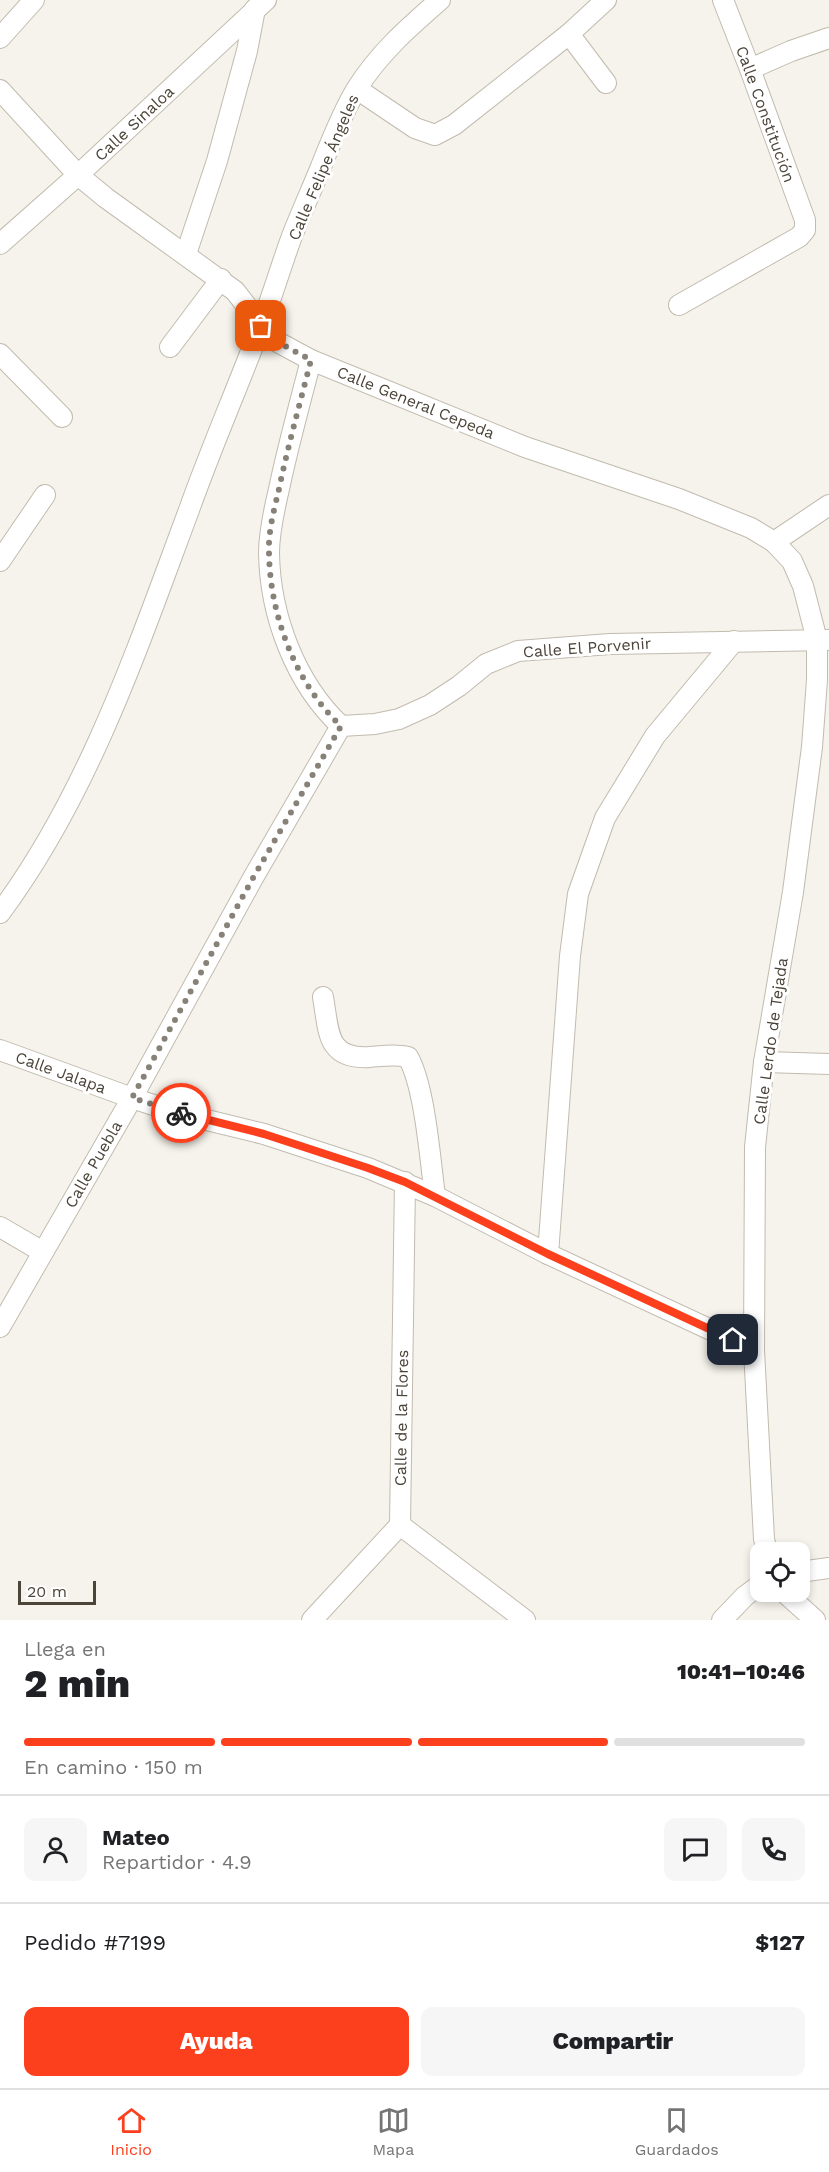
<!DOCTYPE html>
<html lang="es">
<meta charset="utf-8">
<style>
:root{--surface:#fff;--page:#f6f6f6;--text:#202124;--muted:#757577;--line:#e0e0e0;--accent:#fc3f1d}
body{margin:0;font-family:"Work Sans",sans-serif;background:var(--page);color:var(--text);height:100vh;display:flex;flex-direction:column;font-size:22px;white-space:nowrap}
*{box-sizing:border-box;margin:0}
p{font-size:20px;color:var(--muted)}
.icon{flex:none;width:33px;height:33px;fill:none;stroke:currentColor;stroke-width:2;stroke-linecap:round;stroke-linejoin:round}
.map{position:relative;height:1620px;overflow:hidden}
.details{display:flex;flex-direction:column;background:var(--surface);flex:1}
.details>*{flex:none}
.tools{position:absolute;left:750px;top:1542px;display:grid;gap:12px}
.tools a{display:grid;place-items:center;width:60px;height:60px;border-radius:12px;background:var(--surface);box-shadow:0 3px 9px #0003;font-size:30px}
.scale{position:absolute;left:18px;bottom:15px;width:78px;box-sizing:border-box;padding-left:6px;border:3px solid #4b4439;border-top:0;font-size:16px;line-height:21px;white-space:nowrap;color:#4b4439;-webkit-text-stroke:4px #fff;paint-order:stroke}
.pin{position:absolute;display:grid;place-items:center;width:51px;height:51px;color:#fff;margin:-26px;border-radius:12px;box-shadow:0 3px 9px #0006}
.courier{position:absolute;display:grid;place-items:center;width:60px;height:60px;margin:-30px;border:4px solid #fc3f1d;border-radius:50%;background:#fff;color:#222;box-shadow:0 2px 8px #0007}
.overview em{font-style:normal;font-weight:800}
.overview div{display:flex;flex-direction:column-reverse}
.overview{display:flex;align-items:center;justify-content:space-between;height:102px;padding:0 24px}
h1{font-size:39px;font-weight:800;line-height:45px}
.bar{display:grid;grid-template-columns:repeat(4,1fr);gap:9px 6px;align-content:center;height:72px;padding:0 24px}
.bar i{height:8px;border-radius:4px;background:var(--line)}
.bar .on{background:var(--accent)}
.bar p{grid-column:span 4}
.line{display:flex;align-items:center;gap:15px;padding:0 24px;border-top:2px solid var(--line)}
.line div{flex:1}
.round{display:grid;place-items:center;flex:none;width:63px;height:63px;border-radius:12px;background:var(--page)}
.action{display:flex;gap:12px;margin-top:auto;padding:12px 24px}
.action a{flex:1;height:69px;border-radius:12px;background:var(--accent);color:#fff;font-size:24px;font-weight:800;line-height:69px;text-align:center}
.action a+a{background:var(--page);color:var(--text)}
.tab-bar{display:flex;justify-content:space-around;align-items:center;height:84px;border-top:2px solid var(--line);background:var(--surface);font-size:16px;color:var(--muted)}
.tab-bar a{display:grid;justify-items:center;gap:3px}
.tab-bar .on{color:var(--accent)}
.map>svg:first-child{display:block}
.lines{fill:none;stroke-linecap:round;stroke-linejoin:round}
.minor-casing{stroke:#c2bbae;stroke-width:22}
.minor{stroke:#fff;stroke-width:20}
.done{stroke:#878178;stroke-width:6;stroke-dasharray:0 10.8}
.route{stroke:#fc3f1d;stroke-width:8}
.labels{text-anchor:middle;stroke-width:6;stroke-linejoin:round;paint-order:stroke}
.street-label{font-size:16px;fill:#4b4439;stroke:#fff}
</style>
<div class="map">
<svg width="829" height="1620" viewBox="0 0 829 1620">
<rect width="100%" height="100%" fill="#f6f3ec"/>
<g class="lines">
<defs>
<g id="minor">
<polyline points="606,0 569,34 606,83"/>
<polyline points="0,38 34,0"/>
<polyline points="750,69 791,51 829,38"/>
<polyline points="357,89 415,128 435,135 454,125 569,34"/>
<polyline points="0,90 78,175 106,198 235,291 272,339 311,360 525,447 679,499 751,528 774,542 792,561 803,586 817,640 817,680 812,747 793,892 764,1062 755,1147 754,1350 764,1539 767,1552"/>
<polyline points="0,244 78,175 266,0"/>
<polyline points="186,254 217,161 247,51 255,9"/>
<polyline points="679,305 799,237 805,230 805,220 750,69 723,0"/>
<polyline points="170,347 221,279"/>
<polyline points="0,354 62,417"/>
<path d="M311,360C300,403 288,446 279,489C274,510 269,532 269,553C270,615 295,683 341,726"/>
<polyline points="774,542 829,505"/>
<polyline points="0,561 45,495"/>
<polyline points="341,726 375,724 399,719 430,705 459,686 486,664 518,651 610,644 828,640"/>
<path d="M0,913C89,793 137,649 189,510C211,448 237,389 260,328C272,297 281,266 292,236C301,213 311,191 320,169C331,142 341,115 356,90C378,54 409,27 440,0"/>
<path d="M323,997C329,1031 326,1060 370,1057C383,1056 395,1054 408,1057C425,1087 430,1159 435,1196"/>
<polyline points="0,1050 132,1098 178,1113 264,1134 368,1168 435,1196 548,1254 754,1350"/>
<polyline points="764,1062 829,1064"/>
<polyline points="0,1227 43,1252"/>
<polyline points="548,1254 570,956 578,894 605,818 655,736 734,641"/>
<polyline points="0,1327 132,1098 253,878 341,726"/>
<polyline points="400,1525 525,1620"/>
<polyline points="800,1572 829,1568"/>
<polyline points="784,1592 815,1620"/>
<polyline points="312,1620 400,1525 405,1182"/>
<polyline points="722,1620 745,1596 760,1585"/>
</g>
</defs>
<use href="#minor" class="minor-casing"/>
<use href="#minor" class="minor"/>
</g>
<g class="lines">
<path class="done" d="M181,1113L132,1098L253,878L341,726C295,683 270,615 269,553C268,532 274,510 279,489C288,446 300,403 311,360L272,339L261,326"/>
<polyline class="route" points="181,1113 264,1134 368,1168 405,1182 548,1254 733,1340"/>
</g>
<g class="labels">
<g class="street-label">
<text transform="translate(766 114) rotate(70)" y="6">Calle Constitución</text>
<text transform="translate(134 123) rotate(-43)" y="6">Calle Sinaloa</text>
<text transform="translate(323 167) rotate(-67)" y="6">Calle Felipe Ángeles</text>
<text transform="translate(416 402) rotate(22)" y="6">Calle General Cepeda</text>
<text transform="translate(587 647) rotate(-4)" y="6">Calle El Porvenir</text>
<text transform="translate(770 1041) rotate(-82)" y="6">Calle Lerdo de Tejada</text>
<text transform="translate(61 1072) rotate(20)" y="6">Calle Jalapa</text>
<text transform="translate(93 1164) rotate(-60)" y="6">Calle Puebla</text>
<text transform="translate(401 1418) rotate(-89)" y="6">Calle de la Flores</text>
</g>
</g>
</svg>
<div class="tools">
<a><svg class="icon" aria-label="locate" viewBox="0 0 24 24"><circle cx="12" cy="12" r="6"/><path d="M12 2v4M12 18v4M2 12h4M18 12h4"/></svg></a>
</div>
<div class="scale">20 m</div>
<div class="pin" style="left:261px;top:326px;background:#ea580c"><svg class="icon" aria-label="bag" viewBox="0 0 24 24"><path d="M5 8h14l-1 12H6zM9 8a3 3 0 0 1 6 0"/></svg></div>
<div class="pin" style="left:733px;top:1340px;background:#1f2937"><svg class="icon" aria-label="home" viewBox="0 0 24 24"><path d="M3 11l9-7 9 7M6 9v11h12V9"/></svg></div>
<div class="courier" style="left:181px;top:1113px"><svg class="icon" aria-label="bike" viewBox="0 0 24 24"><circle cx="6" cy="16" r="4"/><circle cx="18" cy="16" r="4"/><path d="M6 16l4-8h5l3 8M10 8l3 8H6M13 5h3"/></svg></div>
</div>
<section class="details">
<div class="overview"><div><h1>2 min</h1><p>Llega en</p></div><em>10:41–10:46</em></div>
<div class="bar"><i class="on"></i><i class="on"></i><i class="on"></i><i></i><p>En camino · 150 m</p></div>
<div class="line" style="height:108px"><a class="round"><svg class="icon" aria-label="person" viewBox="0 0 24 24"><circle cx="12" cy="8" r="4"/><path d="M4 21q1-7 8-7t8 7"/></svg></a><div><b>Mateo</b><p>Repartidor · 4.9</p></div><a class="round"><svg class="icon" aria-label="chat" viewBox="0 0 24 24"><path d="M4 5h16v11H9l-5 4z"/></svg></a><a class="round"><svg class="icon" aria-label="phone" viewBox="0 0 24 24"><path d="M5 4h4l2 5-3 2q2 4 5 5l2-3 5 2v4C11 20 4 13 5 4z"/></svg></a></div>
<div class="line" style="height:78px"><div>Pedido #7199</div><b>$127</b></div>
<div class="action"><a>Ayuda</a><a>Compartir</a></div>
</section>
<nav class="tab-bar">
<a class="on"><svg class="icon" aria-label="home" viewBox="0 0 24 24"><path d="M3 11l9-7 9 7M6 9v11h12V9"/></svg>Inicio</a>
<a><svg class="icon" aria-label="map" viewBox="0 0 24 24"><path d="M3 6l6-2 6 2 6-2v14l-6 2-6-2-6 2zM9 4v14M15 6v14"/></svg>Mapa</a>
<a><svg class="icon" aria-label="saved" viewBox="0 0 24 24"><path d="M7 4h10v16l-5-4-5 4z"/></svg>Guardados</a>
</nav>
